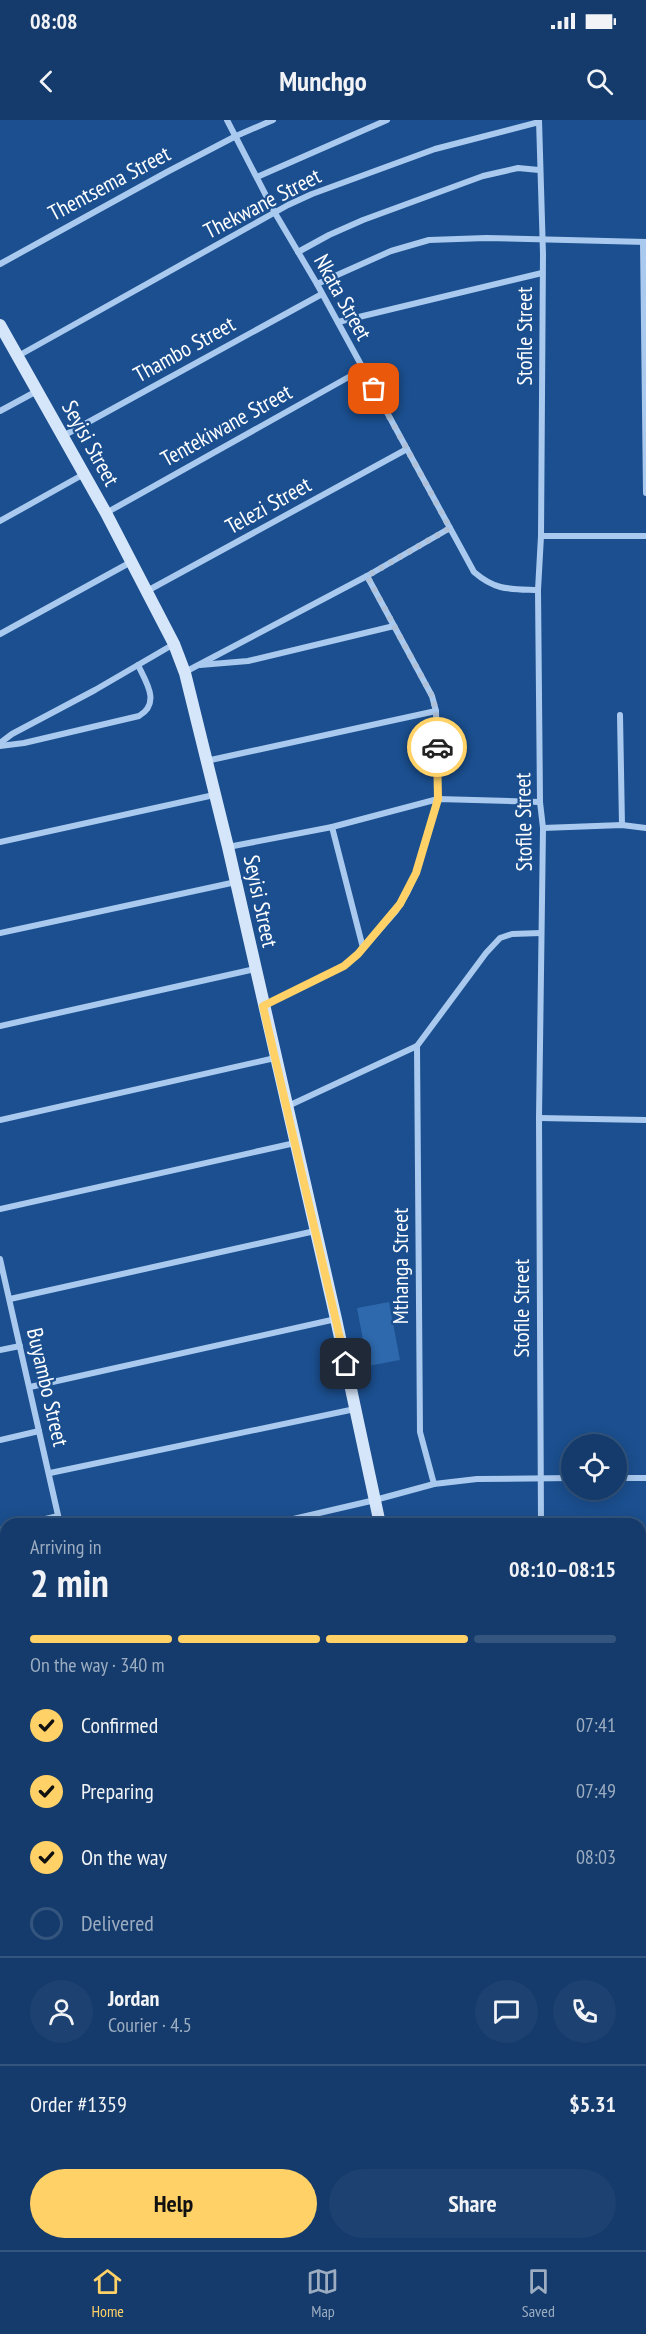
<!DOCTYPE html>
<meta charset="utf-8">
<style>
:root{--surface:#143b6b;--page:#1d4271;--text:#f1f3f6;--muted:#9dadc1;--line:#33557e;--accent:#ffd166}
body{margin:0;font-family:"PT Sans Narrow",sans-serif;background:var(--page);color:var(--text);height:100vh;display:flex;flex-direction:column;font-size:22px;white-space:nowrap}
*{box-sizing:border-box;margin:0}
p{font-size:20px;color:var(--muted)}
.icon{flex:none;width:33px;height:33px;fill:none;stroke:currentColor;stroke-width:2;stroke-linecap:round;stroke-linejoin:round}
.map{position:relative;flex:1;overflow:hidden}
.details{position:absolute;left:0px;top:1398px;width:646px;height:732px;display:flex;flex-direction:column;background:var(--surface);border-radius:18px 18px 0 0;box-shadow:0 3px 15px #0003,0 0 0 2px var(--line)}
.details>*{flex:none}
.tools{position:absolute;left:561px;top:1314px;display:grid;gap:12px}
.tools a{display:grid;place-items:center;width:66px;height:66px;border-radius:50%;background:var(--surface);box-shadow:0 3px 15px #0003,0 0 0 2px var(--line);font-size:30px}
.pin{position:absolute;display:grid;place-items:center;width:51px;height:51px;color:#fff;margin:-26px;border-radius:12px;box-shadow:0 3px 9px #0006}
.courier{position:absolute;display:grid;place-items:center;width:60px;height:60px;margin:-30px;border:4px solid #ffd166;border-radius:50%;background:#fff;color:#222;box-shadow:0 2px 8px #0007}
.headline em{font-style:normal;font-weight:800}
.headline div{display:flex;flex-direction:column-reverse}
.headline{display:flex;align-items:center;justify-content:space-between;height:102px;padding:0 30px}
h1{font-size:39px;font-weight:800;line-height:45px}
.bar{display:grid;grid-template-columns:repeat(4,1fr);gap:9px 6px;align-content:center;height:72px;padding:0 30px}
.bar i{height:8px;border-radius:4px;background:var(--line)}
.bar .on{background:var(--accent)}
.bar p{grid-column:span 4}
.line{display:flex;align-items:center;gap:15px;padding:0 30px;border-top:2px solid var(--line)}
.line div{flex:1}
.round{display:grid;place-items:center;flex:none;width:63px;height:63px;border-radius:32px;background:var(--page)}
ol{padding:0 30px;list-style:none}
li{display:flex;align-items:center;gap:18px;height:66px}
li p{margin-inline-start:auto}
li .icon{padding:6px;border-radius:50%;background:var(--accent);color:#111;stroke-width:4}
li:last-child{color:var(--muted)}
li i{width:33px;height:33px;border:3px solid var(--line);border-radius:50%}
.cta{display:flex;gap:12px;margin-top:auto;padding:12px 30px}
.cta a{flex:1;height:69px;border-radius:36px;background:var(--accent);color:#111;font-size:24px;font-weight:800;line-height:69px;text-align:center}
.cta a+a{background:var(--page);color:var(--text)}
.status{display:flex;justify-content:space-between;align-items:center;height:42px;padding:0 30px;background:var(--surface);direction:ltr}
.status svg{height:16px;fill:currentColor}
header{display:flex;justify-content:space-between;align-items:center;height:78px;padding:0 30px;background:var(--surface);font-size:27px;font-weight:800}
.dock{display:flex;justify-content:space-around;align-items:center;height:84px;border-top:2px solid var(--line);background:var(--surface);font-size:16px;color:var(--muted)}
.dock a{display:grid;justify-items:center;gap:3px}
.dock .on{color:var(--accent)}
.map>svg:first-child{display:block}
.green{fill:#2e69ad}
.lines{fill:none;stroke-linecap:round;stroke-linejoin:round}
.street{stroke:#a9c9ee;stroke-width:6}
.secondary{stroke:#d6e6fa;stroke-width:12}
.done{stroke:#afc1d8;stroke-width:6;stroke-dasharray:0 10.8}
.route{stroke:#ffd166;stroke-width:8}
.labels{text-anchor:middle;stroke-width:4.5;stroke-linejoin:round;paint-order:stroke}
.street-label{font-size:22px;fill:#fff;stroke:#1b4f8f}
</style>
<div class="status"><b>08:08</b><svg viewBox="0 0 49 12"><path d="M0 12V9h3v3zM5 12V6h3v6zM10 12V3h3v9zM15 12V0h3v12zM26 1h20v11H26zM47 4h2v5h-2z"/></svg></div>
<header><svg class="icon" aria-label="back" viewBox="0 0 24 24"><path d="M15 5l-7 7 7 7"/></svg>Munchgo<svg class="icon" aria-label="search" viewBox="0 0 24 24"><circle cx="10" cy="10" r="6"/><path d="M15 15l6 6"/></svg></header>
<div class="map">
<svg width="646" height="2130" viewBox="0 0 646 2130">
<rect width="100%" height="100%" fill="#1b4f8f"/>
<polygon class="green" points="389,1182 400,1240 368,1246 357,1188"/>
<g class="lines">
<g class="street">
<path d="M227,0L275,93L317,164L474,452C496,471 510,469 538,470"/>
<polyline points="539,0 543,134 541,416 538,470 540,682 543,708 539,998 541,1404"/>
<polyline points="257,57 387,0"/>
<polyline points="643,122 646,373"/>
<polyline points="298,132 329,115 363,100 483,56 518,48 539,50"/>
<polyline points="0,144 167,52 236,16 273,0"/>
<polyline points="317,164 391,131 429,120 486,118 646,122"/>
<polyline points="338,202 542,153"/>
<polyline points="18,236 288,85 312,74 435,29 539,2"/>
<polyline points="0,291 37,271"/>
<polyline points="63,316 322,174"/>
<polyline points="106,393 363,249"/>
<polyline points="0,401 84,354"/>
<polyline points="541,416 646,416"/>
<polyline points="147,471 407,329"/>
<polyline points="0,514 131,442"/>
<polyline points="200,545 248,541 394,506"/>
<polyline points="185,552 367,456 450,408"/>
<polyline points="620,595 622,705"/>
<polyline points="0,623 12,614 95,570 174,524"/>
<path d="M0,626L24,623L139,596C161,583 146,562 138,545"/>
<polyline points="206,641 436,591"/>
<polyline points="332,707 363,828"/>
<polyline points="543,708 622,705 646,708"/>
<polyline points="0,722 214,675"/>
<polyline points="228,727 332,707 438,679 540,682"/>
<polyline points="0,813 236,762"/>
<polyline points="263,886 344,846 358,834 396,791 407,773 416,753 438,679 436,591 432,576 367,456"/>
<polyline points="0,906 255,849"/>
<polyline points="417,926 420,1312 434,1364"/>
<polyline points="288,986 417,926 486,833 500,818 512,814 541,813"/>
<polyline points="539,998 646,1000"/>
<polyline points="0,1000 275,938"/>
<polyline points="0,1089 295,1023"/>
<polyline points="0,1139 60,1404"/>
<polyline points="10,1179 315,1111"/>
<polyline points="0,1230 20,1226"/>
<polyline points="30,1267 336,1199"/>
<polyline points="0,1320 39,1311"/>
<polyline points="50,1353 355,1289"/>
<polyline points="616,1358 646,1358"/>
<polyline points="25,1404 58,1396"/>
<polyline points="272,1404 375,1380 434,1364 477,1359 572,1358"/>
<polyline points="0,1410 6,1408"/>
<polyline points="640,1456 646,1456"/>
<polyline points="0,1502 6,1500"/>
<polyline points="640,1547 646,1547"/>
<polyline points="0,1597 6,1596"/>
<polyline points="640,1635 646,1635"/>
<polyline points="0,1687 6,1685"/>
<polyline points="0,1799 6,1775"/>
<polyline points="0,1829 6,1830"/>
<polyline points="0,1894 6,1871"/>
<polyline points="32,2130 33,2124"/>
<polyline points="314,2130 315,2124"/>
<polyline points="410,2130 417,2124"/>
</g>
<g class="secondary">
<polyline points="0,205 106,393 174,524 185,553 228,727 336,1199 380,1404"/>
<polyline points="539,2124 541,2130"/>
</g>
</g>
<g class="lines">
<polyline class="done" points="374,269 450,408 367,456 432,576 436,591 437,627"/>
<polyline class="route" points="346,1244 263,886 344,846 358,834 400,784 416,753 438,679 437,627"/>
</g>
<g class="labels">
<g class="street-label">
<text transform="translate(109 63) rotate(-28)" y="8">Thentsema Street</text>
<text transform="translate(262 83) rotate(-27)" y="8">Thekwane Street</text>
<text transform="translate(343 177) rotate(61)" y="8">Nkata Street</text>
<text transform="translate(524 216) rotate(-90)" y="8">Stofile Street</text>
<text transform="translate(184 229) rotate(-29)" y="8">Thambo Street</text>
<text transform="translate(226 305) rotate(-29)" y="8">Tentekiwane Street</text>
<text transform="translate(91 323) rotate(61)" y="8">Seyisi Street</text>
<text transform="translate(268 385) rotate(-29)" y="8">Telezi Street</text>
<text transform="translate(523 702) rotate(-91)" y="8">Stofile Street</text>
<text transform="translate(261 781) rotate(78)" y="8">Seyisi Street</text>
<text transform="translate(400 1146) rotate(-90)" y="8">Mthanga Street</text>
<text transform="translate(521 1188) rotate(-90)" y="8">Stofile Street</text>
<text transform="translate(48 1267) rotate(77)" y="8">Buyambo Street</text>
</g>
</g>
</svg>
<div class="tools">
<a><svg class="icon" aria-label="locate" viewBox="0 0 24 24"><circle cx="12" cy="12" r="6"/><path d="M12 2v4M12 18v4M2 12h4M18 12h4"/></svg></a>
</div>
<div class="pin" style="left:374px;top:269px;background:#ea580c"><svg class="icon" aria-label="bag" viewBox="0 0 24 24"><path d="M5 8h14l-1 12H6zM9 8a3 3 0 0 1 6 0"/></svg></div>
<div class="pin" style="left:346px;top:1244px;background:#1f2937"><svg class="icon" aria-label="home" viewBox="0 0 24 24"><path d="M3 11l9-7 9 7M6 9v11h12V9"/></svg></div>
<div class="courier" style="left:437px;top:627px"><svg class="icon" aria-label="car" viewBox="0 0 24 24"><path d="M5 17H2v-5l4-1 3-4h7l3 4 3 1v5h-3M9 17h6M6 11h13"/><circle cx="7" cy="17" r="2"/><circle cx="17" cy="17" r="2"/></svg></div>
<section class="details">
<div class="headline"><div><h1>2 min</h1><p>Arriving in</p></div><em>08:10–08:15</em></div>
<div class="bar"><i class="on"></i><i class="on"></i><i class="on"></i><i></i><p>On the way · 340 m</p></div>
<ol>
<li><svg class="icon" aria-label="check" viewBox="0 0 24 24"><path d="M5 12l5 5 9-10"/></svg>Confirmed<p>07:41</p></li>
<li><svg class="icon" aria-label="check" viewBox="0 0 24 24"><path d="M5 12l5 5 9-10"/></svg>Preparing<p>07:49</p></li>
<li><svg class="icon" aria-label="check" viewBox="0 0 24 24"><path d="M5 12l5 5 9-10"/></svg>On the way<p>08:03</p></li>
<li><i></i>Delivered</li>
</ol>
<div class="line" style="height:108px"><a class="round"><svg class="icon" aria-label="person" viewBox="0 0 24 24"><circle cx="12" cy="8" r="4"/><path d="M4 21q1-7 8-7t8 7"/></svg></a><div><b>Jordan</b><p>Courier · 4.5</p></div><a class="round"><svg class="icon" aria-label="chat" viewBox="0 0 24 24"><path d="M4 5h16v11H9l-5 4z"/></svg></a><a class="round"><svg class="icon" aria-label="phone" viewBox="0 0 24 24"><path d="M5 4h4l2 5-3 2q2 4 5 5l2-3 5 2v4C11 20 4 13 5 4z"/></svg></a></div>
<div class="line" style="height:78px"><div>Order #1359</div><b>$5.31</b></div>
<div class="cta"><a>Help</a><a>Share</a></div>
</section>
</div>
<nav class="dock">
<a class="on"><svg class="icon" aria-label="home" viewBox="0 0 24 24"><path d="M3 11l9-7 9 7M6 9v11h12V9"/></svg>Home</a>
<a><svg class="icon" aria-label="map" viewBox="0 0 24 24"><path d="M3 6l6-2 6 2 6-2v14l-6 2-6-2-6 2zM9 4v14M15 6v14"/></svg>Map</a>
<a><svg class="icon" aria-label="saved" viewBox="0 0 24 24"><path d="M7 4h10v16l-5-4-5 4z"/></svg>Saved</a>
</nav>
